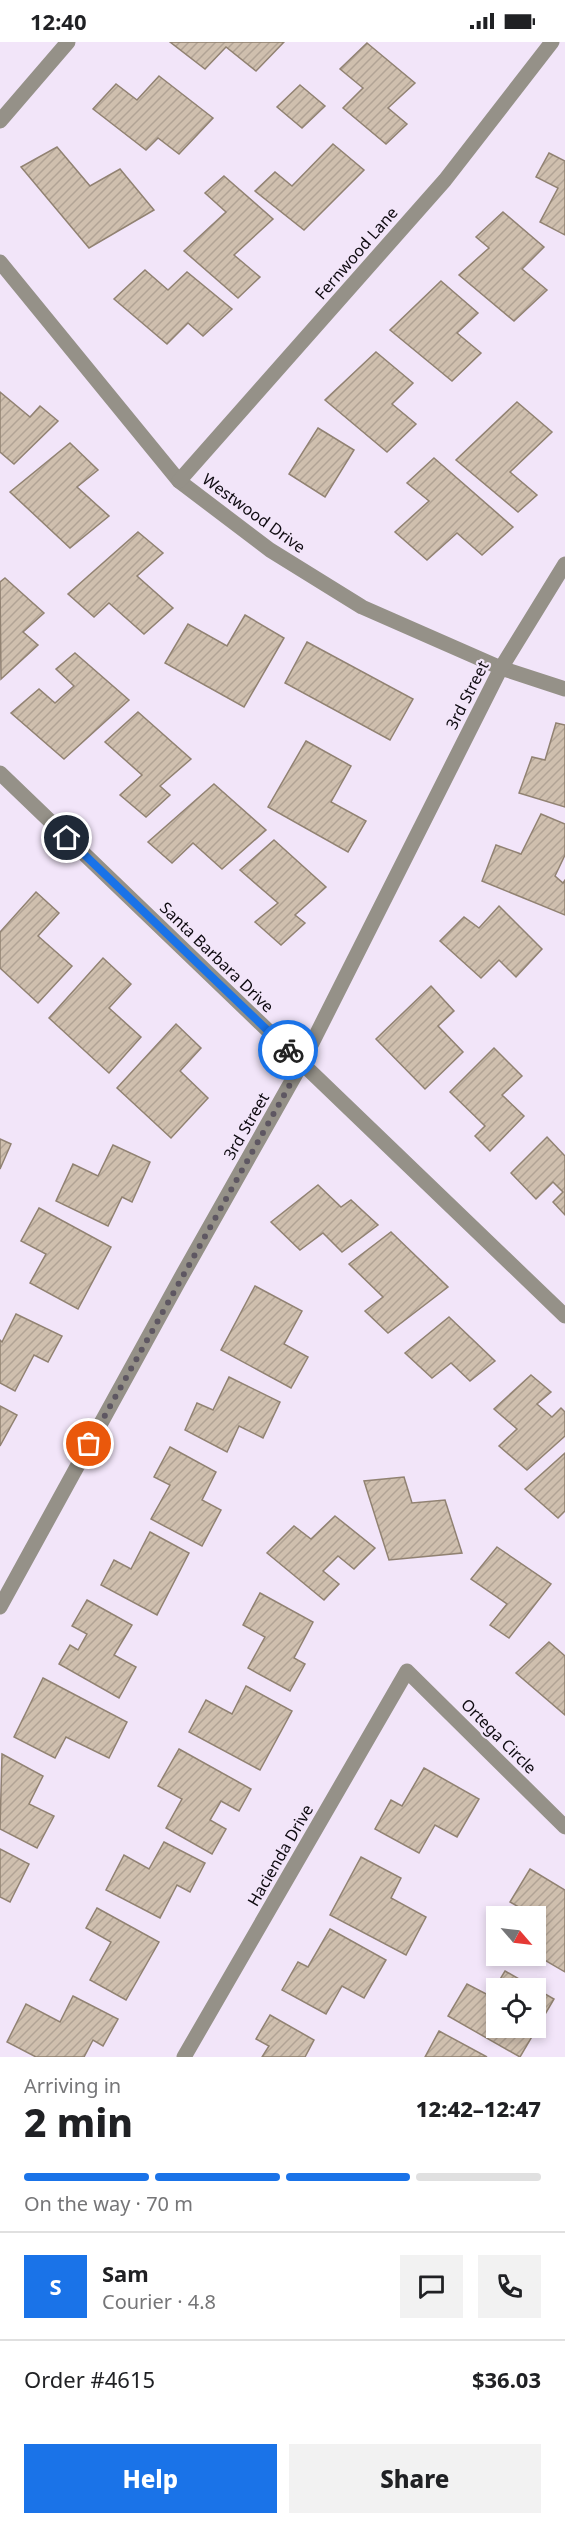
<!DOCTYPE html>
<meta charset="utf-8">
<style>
:root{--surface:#fff;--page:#f2f2f2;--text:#202124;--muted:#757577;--line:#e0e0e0;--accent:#1a73e8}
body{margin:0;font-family:"Noto Sans",sans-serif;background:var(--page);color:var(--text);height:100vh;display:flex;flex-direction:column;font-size:22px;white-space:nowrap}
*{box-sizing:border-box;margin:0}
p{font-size:20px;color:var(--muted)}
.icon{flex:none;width:33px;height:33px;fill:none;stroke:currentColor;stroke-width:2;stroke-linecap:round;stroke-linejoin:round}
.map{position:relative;height:2015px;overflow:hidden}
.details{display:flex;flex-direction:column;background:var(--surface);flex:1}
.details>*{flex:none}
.needle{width:39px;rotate:118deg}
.buttons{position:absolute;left:486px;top:1864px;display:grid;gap:12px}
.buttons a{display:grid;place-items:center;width:60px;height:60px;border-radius:0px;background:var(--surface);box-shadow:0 3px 9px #0003;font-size:30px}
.pin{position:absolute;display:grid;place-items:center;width:51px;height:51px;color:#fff;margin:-26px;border:3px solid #fff;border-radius:50%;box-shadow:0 2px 6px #0007}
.courier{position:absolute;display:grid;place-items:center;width:60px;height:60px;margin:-30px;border:4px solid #1a73e8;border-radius:50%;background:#fff;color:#222;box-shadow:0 2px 8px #0007}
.head em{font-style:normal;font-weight:800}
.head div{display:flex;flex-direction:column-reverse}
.head{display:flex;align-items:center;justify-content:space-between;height:102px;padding:0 24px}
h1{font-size:39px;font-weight:800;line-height:45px}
.bar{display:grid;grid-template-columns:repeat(4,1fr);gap:9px 6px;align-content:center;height:72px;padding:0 24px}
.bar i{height:8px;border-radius:4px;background:var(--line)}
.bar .selected{background:var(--accent)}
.bar p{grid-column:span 4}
.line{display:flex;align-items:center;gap:15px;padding:0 24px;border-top:2px solid var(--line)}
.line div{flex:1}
.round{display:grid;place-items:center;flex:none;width:63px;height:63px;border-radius:0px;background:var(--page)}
.button{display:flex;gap:12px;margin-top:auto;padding:12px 24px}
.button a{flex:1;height:69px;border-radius:0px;background:var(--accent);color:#fff;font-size:24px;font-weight:800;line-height:69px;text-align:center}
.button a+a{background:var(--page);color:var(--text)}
.status{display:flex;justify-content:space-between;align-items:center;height:42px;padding:0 30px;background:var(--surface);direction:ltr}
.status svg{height:16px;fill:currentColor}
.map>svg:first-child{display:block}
.building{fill:url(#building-hatch);stroke:#918272;stroke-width:1.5;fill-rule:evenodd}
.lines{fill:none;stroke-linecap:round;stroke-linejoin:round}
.minor{stroke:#959188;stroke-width:15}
.done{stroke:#5e5762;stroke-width:6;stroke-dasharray:0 10.8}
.route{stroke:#1a73e8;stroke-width:8}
.labels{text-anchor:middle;stroke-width:4.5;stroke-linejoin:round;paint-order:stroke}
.street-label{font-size:16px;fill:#0e0a10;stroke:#f2e5f9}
</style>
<div class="status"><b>12:40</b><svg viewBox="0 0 49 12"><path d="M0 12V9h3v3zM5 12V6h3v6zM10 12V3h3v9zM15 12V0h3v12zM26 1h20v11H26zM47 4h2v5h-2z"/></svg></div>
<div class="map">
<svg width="565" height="2015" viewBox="0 0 565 2015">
<defs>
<pattern id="building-hatch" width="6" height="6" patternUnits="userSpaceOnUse" patternTransform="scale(1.5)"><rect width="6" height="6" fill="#cfbfae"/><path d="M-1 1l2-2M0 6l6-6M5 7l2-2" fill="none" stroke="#b1a395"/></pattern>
</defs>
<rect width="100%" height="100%" fill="#f2e5f9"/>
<g class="building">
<polygon points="170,0 284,0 256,29 226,5 205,27"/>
<polygon points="367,1 415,41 388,66 407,82 386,102 343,66 363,46 340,27"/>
<polygon points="159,34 213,76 179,112 158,96 146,108 93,67 116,42 137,58"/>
<polygon points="300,43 325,64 302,86 277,65"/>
<polygon points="333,102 364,128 304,188 255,149 275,130 292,144"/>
<polygon points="57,105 90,144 120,127 154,168 89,206 21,125"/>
<polygon points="549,111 565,119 565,193 540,180 558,146 536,135"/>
<polygon points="224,134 273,177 234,213 260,235 238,256 184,209 226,170 205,151"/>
<polygon points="503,170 544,205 522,227 547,248 514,279 459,233 489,206 476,195"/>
<polygon points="145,228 168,248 187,230 232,267 203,294 188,281 167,302 114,257"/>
<polygon points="441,239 478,271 457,291 481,311 452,339 390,288"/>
<polygon points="376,310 413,341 392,362 416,382 387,410 325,358"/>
<polygon points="0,350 30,375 40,364 58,379 14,422 0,410"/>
<polygon points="517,360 552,390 510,430 537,453 518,470 456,418"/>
<polygon points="318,386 354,408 325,455 289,432"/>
<polygon points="70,401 98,428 77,445 109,474 70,506 10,450"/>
<polygon points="434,416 513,485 482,513 457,491 427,518 395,490 429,459 407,441"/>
<polygon points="138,490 163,511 137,534 173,566 144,592 109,561 94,575 68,552"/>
<polygon points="5,536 44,571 23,590 38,603 1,637 0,540"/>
<polygon points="245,573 284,596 244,665 165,621 188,582 227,604"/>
<polygon points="307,600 413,657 390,698 285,641"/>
<polygon points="75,611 129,658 64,717 11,671 39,647 55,661 74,644 56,627"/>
<polygon points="138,670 191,717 160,744 170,753 146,775 120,753 142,733 105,700"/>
<polygon points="556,681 565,683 565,765 519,751 532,715 545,718"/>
<polygon points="306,699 351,724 331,760 366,779 348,810 268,765"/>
<polygon points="214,742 266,788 222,827 193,801 172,821 148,800"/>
<polygon points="541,772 565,782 565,813 555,834 563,841 565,838 565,873 482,839 496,803 521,812"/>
<polygon points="274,798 326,845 295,873 305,881 281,903 255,880 278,861 240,828"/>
<polygon points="36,850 59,871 38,894 72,924 38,961 0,926 0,890"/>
<polygon points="499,864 542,907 516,935 499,918 481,936 440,899 464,875 479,886"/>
<polygon points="103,916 131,942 109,966 141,995 109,1031 49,976"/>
<polygon points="431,944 454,969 438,984 463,1010 425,1047 376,997"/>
<polygon points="176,982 201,1006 180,1029 208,1056 171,1096 117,1046"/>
<polygon points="494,1006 522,1034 502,1053 524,1074 490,1109 475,1094 485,1084 450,1050"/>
<polygon points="547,1095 565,1114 565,1173 553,1160 563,1150 553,1140 536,1157 511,1131"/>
<polygon points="0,1097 11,1102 0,1127"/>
<polygon points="113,1103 150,1120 132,1160 122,1155 108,1184 56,1159 73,1122 98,1134"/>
<polygon points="318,1143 341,1165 351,1158 378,1183 342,1210 323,1191 300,1208 271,1180"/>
<polygon points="39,1166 111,1205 78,1267 30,1241 46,1212 21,1199"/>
<polygon points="391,1190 448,1245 388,1291 365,1269 383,1255 349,1222"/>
<polygon points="255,1244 302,1269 284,1302 308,1315 291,1346 221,1308"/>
<polygon points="16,1272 62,1294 48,1320 34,1313 15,1349 0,1341 0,1298 2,1300"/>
<polygon points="449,1275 495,1319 470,1339 451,1321 432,1336 405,1311"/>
<polygon points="531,1333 551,1350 537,1362 552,1375 561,1366 565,1370 565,1394 527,1428 499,1404 517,1387 494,1367"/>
<polygon points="229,1335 280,1360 263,1396 239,1384 227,1410 185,1388 197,1361 213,1368"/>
<polygon points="0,1364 17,1373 0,1404"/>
<polygon points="170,1405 216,1430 202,1458 221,1468 202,1504 151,1477 170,1443 154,1435"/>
<polygon points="565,1411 565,1469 558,1476 525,1447"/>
<polygon points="404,1435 412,1461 445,1458 462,1511 389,1518 364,1439"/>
<polygon points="335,1474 375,1506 354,1527 338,1514 323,1529 339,1542 324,1558 267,1511 294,1484 311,1497"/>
<polygon points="150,1490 189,1511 157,1573 101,1543 114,1518 131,1527"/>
<polygon points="497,1505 551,1542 509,1596 490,1583 507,1562 471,1537"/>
<polygon points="260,1551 313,1580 294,1616 305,1622 290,1649 248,1626 265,1595 243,1583"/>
<polygon points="87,1558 132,1583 114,1613 136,1625 119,1656 59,1622 70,1603 78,1608 87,1592 72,1584"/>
<polygon points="549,1600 565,1614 565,1673 516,1631"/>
<polygon points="43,1636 127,1680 109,1716 66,1695 55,1716 14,1695"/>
<polygon points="246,1644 292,1669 260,1728 189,1690 206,1658 232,1672"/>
<polygon points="179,1707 251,1747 239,1769 221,1759 210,1778 226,1787 212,1812 166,1786 182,1757 158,1744"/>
<polygon points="2,1712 43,1734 29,1762 54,1774 37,1806 0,1787"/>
<polygon points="424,1726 479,1757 457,1795 435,1783 419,1811 375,1787 391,1758 402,1764"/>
<polygon points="164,1800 205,1821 190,1850 177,1843 160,1876 106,1848 124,1813 149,1827"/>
<polygon points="0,1807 29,1822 10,1860 0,1855"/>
<polygon points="361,1815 401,1836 391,1856 426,1875 406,1913 330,1873"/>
<polygon points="530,1827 565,1848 565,1930 536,1913 536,1875 510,1860"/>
<polygon points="97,1866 159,1900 126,1958 90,1938 111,1900 86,1886"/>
<polygon points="330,1887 386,1918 364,1956 342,1944 326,1972 282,1948 298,1920 308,1925"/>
<path d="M505,1929L554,1957L520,2015L448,1974L467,1942L490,1954ZM496,1947H536V1986H496Z"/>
<polygon points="73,1954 118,1977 103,2004 93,1998 84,2015 36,2015 7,2000 26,1962 60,1980"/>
<polygon points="270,1973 314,1998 305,2015 262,2015 269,2004 256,1997"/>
<polygon points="439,1989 487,2015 425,2015"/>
</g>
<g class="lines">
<g class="minor">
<polyline points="0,79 68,0"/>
<polyline points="0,220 179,439 270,508 362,565 501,626 565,647"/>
<polyline points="179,439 445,138 552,0"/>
<polyline points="0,731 565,1274"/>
<polyline points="0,1565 179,1239 302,1021 501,626 565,522"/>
<polyline points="184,2015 407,1629 565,1785"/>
</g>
</g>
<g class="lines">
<polyline class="done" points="89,1402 302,1021 288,1008"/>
<polyline class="route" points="67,796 288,1008"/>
</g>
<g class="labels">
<g class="street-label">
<text transform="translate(356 211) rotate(-49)" y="6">Fernwood Lane</text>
<text transform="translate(254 471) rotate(36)" y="6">Westwood Drive</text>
<text transform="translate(467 653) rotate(-63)" y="6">3rd Street</text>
<text transform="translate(217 915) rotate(44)" y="6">Santa Barbara Drive</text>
<text transform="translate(246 1084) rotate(-60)" y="6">3rd Street</text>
<text transform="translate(499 1694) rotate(45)" y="6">Ortega Circle</text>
<text transform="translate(280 1813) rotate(-60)" y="6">Hacienda Drive</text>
</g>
</g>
</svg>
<div class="buttons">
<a><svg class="needle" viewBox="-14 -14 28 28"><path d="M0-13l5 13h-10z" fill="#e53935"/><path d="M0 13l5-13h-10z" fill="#757577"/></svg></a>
<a><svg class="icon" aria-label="locate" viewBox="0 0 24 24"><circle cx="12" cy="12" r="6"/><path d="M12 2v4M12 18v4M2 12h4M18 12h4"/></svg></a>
</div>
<div class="pin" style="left:89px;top:1402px;background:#ea580c"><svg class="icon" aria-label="bag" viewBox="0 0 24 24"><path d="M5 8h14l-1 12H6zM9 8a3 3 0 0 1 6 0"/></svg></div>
<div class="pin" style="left:67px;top:796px;background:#1f2937"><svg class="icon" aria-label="home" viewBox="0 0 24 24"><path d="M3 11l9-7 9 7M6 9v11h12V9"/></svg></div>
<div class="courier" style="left:288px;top:1008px"><svg class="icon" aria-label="bike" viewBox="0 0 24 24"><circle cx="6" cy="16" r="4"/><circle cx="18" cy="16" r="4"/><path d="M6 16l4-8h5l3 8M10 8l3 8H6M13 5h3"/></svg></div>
</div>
<section class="details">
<div class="head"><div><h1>2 min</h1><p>Arriving in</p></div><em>12:42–12:47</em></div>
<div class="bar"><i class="selected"></i><i class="selected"></i><i class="selected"></i><i></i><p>On the way · 70 m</p></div>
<div class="line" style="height:108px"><b class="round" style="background:var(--accent);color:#fff">S</b><div><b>Sam</b><p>Courier · 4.8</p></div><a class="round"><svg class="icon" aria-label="chat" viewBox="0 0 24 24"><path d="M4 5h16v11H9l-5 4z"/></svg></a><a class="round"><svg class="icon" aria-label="phone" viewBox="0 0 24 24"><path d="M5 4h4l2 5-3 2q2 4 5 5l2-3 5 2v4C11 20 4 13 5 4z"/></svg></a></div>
<div class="line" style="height:78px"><div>Order #4615</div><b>$36.03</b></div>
<div class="button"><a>Help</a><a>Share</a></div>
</section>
